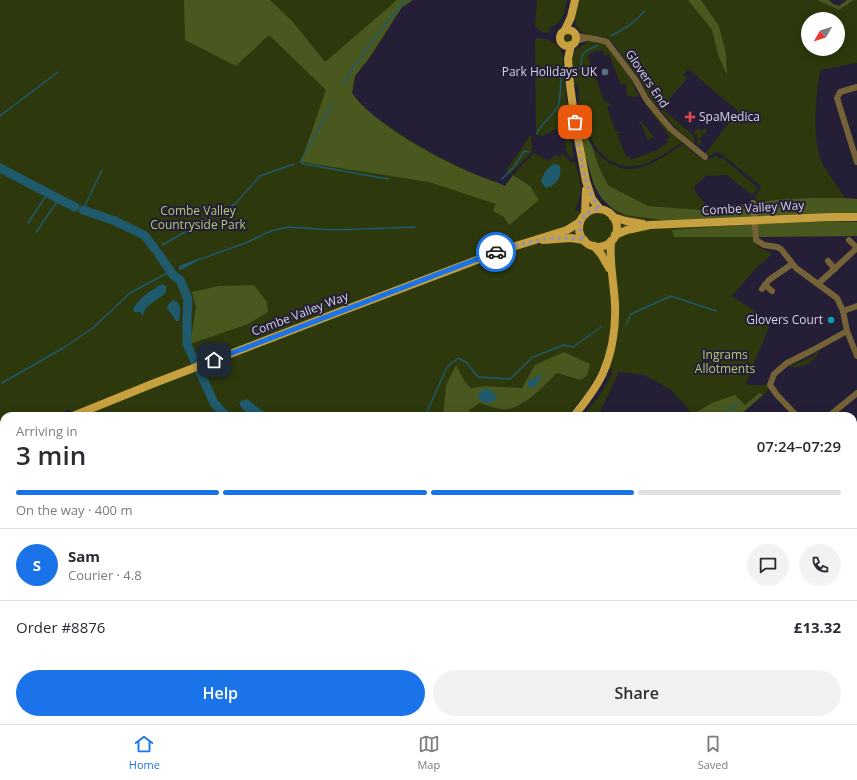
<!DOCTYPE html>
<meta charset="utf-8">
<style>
:root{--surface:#fff;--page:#f2f2f3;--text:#2b2b33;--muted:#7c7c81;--line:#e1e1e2;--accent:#1a73e8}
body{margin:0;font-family:"Open Sans",sans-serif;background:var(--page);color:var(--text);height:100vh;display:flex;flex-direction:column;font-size:15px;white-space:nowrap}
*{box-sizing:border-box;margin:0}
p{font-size:13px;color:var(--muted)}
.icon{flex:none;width:22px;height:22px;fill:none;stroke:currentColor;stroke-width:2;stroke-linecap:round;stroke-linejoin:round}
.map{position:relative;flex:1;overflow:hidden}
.sheet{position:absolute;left:0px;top:412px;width:857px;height:312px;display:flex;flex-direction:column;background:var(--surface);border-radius:12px 12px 0 0;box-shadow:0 2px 10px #0003}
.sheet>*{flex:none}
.needle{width:26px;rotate:231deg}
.controls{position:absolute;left:801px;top:12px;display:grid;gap:8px}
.controls a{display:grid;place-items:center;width:44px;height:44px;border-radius:50%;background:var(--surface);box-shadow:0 2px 10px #0003;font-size:20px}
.pin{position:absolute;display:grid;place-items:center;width:34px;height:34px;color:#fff;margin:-17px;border-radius:8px;box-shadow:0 2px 6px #0006}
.courier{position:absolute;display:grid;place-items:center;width:40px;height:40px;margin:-20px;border:3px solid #1a73e8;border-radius:50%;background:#fff;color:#222;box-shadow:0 1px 5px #0007}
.headline em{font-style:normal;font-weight:600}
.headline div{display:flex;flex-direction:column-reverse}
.headline{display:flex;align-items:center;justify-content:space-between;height:68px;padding:0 16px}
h1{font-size:26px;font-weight:600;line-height:30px}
.bar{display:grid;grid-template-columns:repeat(4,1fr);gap:6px 4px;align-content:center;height:48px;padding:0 16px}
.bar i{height:5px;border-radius:3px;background:var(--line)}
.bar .current{background:var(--accent)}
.bar p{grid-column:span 4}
.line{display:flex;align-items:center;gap:10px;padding:0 16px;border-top:1px solid var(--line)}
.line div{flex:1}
.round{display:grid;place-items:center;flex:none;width:42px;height:42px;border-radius:21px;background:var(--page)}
.primary-button{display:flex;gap:8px;margin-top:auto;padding:8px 16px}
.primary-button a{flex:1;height:46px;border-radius:24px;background:var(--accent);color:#fff;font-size:16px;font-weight:600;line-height:46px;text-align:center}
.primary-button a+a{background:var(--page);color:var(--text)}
.tabs{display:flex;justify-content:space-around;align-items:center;height:56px;border-top:1px solid var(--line);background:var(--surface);font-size:11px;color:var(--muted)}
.tabs a{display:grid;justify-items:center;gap:2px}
.tabs .current{color:var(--accent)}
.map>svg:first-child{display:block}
.green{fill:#2d380c;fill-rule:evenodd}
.forest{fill:#49581e}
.water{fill:#1f5a6d}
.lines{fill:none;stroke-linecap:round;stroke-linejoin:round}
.stream{stroke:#1f5a6d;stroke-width:1.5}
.river{stroke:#1f5a6d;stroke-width:9}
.minor{stroke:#756237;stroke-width:6}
.major{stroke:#c7a03f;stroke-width:8}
.done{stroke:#9894a6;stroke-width:4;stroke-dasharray:0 7.2}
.route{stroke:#1a73e8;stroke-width:5}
.service-dot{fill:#5c6f8a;stroke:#241f36;stroke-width:1.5}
.health-dot{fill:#e0444e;stroke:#241f36;stroke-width:1.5}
.culture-dot{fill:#0f9aa8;stroke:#241f36;stroke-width:1.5}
.labels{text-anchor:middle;stroke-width:4;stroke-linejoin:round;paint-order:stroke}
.poi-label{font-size:12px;fill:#d6d3e2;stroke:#241f36;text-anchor:end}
.street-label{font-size:12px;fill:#d6d3e2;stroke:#241f36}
.park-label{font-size:12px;fill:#b2ca75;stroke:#241f36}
</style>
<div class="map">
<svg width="857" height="724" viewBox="0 0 857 724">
<rect width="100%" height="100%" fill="#241f36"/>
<g class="green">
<path d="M0,0H413L402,7L370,57L355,76L352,93L359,103L377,118L408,139L439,157L482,178L496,182L538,200L530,186L513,175L534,153L548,161L556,155L559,156L563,154L570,161L575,163L580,180L581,193L575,211L602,206L625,215L752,217L754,241C758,248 765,250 772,254L755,269L732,296L771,322L747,381L745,383L751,385H767L769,390L763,395L759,393L745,405L712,403L693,414L671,390L644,375L619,372L598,416H583C595,402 607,387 613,370L601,366C594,385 580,400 568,416H471L469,410L480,403L494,407L521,405L557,373L572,378L536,365L523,388L486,386L471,388L465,382L456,366L446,385L443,416H73L70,409L54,416H4V434L0,435Z"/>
<path d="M537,0H567C563,13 564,23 549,28V33L542,32L535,26Z"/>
<path d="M578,0H688L712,30L718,55L719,26L701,0H817L839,10L854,0H857V63L820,70C816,98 812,130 820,158C823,167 839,188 845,198C815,198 785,197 756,203L755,198L761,186L719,152L714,153L710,156L705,154L738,111L688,69L683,75L687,79L669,99L670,102L665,108L666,112L692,134L694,137V144L674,126L649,97L638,78L616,47L610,40L601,36L587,35L579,30L576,25L575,18ZM808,19H838V49H808Z"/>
<circle cx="569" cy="38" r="5.5"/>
<path d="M537,38C548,38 558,43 562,53L569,123L542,136L536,134L535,40Z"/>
<path d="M594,41L605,44L635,84L634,87L637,93L640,95C634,98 631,98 625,93L627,91L626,83L621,85L609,54L605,56L603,51C596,50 592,52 588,56L604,101L608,102L611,105L607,107L616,132L620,131L621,133L617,134L626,157L629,156L631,160L658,150L668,142L666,140L670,137L645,104H646L666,128L682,142C657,160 626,181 600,152C592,144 588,130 583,120H580L578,85H574C573,68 566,50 586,44V42Z"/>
<polygon points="641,121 654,137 648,140 641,123 637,124"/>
<path d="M569,126C572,137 571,148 574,159C569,156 564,152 566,146L564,144L567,139L568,130L563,128Z"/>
<path d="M698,128L702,131L705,128L707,131L699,139L702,142L697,146C697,141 698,137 694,132Z"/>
<polygon points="531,134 532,152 510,174 506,171"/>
<path d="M683,144L703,160L710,159L715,156L724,159L758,188L752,195L727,175L706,176L694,187L696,193L710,209L702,210L648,206L608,185L599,167L592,146C621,186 652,166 683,144Z"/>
<path d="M819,351C814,363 800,370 787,366L791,364L792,366L815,355L816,352Z"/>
<polygon points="857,437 857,520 853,518 853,441"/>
<polygon points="4,451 4,557 0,560 0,453"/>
<polygon points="453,720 489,720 488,724 450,724"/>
<polygon points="503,720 530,720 532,724 502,724"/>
</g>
<g class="forest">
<path d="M184,0H270L293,22L325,62L397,0H413L402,7L370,57L355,76L352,93C375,126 445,163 482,177C489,180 497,182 505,186L513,175L530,186L539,200L509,225L504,217L493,211L496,204L429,182L301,162L326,90L269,35L236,66L185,40Z"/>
<polygon points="688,0 701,0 719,26 726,54 727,75 718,55 712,30"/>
<polygon points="817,0 829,0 833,4 839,6 847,0 854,0 839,10"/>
<polygon points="581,125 592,146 599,167 608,185 648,206 703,210 751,203 752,217 670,221 625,215 613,209 602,199 594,185 585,154"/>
<path d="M845,198L857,199V213L757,217L756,203C785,197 815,198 845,198Z"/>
<polygon points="831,221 857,222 857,236 758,237 757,224"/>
<polygon points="752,224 753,237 674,237 672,230"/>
<polygon points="254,285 267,302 268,312 248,324 190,344 196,307 192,292 219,286"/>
<path d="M564,352L590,364L587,376L580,380L557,373C544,385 526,407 507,409C498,410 489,406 480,403L469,410L471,416H443L446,385L456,365L465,382L471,388L486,386L522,388L535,365Z"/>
<polygon points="759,393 763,395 739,416 694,416 693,414 712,403 735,395 745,405"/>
<polygon points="4,557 4,684 0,683 0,560"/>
<polygon points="853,603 857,605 857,724 821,724 794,720 853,720"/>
<polygon points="277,720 395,720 398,724 271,724"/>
</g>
<g class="water">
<path d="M555,164L560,166C562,177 557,185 546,188L541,182C542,175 549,165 555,164Z"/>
<polygon points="200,258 201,259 181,270 179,269 179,266"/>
<path d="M162,284L166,286V292C159,301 145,303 143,316L140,312H134L133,309C139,298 151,290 162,284Z"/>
<path d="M172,301H176C182,306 180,313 179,321H176L167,308L168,305Z"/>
<polygon points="540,375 541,375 541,378 534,387 530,388 527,384 529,380 533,379"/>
<path d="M488,389L492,391L497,399L489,403L481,401L478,397C479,391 482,390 488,389Z"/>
<polygon points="247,399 269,416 249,416 241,407 239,402"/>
</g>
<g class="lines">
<g class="stream">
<polyline points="611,36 630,25 645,11"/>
<path d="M575,73C586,66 578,60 584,53C588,49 594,47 598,45"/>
<path d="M343,84C360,55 381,30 402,4L407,0"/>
<polyline points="333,103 300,162 304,164 388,179"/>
<polyline points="0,116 58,72"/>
<path d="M537,134C539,124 553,117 558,106C562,96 559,85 562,74"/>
<polyline points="502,179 514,167 524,151 529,152"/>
<polyline points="83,210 102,170"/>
<polyline points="28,223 48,193"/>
<polyline points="36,232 59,199"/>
<polyline points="162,245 235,204 260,176 294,164"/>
<polyline points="201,259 248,242 271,231 288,227 335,230 415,227"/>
<polyline points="626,325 631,314 671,296 716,311"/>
<polyline points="2,383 63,348 93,328 130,293 171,271"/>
<polyline points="425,416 447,367 458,358 466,362 478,377 510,379 533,357 564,345 573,347 601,327"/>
<polyline points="721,416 738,403"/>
<polyline points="529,720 530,724"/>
<polyline points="821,720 828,724"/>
<polyline points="422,724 425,720"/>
</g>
<g class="river">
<polyline points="0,168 59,199 75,207"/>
<polyline points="83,210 115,221 144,235 155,249"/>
<polyline points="158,253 173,275 180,280 188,299 187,318 187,344 214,403 226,416"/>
</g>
<g class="minor">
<path d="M576,35C586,39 597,38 607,42L635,79L646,99L659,115L671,129L705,157"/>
<polyline points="575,41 586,38"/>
<polyline points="857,87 840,92 837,98 857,162"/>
<polyline points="753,203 756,240 764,245 777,247 781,249 796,268 837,298 843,311 847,331 857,356"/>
<polyline points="849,240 857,248"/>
<polyline points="828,261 835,269"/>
<polyline points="818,284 857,248"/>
<polyline points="765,285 772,291"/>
<polyline points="762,289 769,280 792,264"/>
<polyline points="843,311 857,306"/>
<polyline points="797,416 777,395 770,385 774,374 787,363 813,350 847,331"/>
<polyline points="829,416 857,393"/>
<polyline points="853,439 857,435"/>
<polyline points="853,535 857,537"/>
<polyline points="853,572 857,573"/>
<path d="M85,724C109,717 133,721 158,724"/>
<polyline points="266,724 271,720"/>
</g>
<g class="major">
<polyline points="565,30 571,17 575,0"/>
<circle cx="568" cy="38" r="8"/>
<polyline points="571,45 568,59 570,85 575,122 586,181 592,199 600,209"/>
<circle cx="598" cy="228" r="19"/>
<polyline points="585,214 586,190"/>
<polyline points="613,217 626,221 643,224"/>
<polyline points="615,235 627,230 650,225 831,217 857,217"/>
<polyline points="543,240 571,238 584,240"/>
<polyline points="594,246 601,254 609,268"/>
<polyline points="73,416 152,384 339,312 506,249 567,230 580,222"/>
<path d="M574,416C584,403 596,389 603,373C612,353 616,327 615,304C614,283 609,262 611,241"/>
<polyline points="0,444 4,443"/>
<polyline points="494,724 495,720"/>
</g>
</g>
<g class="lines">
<path class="done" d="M496,252C524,242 554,234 584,240C574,226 582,210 600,209C582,186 580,150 575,122"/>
<polyline class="route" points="214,360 496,252"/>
</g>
<circle class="service-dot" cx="605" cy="72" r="4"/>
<path class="health-dot" d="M688 111h4v4h4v4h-4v4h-4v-4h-4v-4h4z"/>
<circle class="culture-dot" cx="831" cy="320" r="4"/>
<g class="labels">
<g class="poi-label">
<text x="597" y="76">Park Holidays UK</text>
<text x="699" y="121" text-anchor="start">SpaMedica</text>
<text x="823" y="324">Glovers Court</text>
</g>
<g class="street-label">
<text transform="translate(647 79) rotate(56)" y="4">Glovers End</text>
<text transform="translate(753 208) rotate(-3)" y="4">Combe Valley Way</text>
<text transform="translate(300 314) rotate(-21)" y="4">Combe Valley Way</text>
</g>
<g class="park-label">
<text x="198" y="215">Combe Valley<tspan x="198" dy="14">Countryside Park</tspan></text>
<text x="725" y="359">Ingrams<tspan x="725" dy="14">Allotments</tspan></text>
</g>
</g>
</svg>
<div class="controls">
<a><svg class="needle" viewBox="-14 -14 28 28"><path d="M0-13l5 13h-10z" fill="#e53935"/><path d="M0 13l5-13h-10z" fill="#7c7c81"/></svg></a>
</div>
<div class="pin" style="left:575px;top:122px;background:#ea580c"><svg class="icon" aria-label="bag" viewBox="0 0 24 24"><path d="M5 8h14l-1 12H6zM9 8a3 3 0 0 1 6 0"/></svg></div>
<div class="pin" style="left:214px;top:360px;background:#1f2937"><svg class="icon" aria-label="home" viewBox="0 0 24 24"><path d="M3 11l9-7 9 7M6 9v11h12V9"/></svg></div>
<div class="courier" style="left:496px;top:252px"><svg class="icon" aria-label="car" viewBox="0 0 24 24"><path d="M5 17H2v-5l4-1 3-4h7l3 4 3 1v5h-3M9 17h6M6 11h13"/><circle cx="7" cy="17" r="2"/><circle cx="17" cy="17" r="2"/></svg></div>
<section class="sheet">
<div class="headline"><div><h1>3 min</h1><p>Arriving in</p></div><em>07:24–07:29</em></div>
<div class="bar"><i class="current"></i><i class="current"></i><i class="current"></i><i></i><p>On the way · 400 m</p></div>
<div class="line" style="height:72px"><b class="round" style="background:var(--accent);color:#fff">S</b><div><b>Sam</b><p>Courier · 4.8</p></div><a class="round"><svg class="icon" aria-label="chat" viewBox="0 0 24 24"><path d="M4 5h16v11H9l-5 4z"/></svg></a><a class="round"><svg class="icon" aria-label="phone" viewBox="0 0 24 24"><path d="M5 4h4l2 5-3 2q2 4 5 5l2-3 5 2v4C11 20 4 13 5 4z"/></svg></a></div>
<div class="line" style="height:52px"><div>Order #8876</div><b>£13.32</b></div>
<div class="primary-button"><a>Help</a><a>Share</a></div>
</section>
</div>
<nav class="tabs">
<a class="current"><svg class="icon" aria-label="home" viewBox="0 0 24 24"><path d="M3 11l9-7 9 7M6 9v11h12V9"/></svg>Home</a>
<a><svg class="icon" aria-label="map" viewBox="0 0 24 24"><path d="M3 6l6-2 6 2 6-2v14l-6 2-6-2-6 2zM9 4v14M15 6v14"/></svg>Map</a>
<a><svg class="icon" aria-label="saved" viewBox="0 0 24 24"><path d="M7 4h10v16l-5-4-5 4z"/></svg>Saved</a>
</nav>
